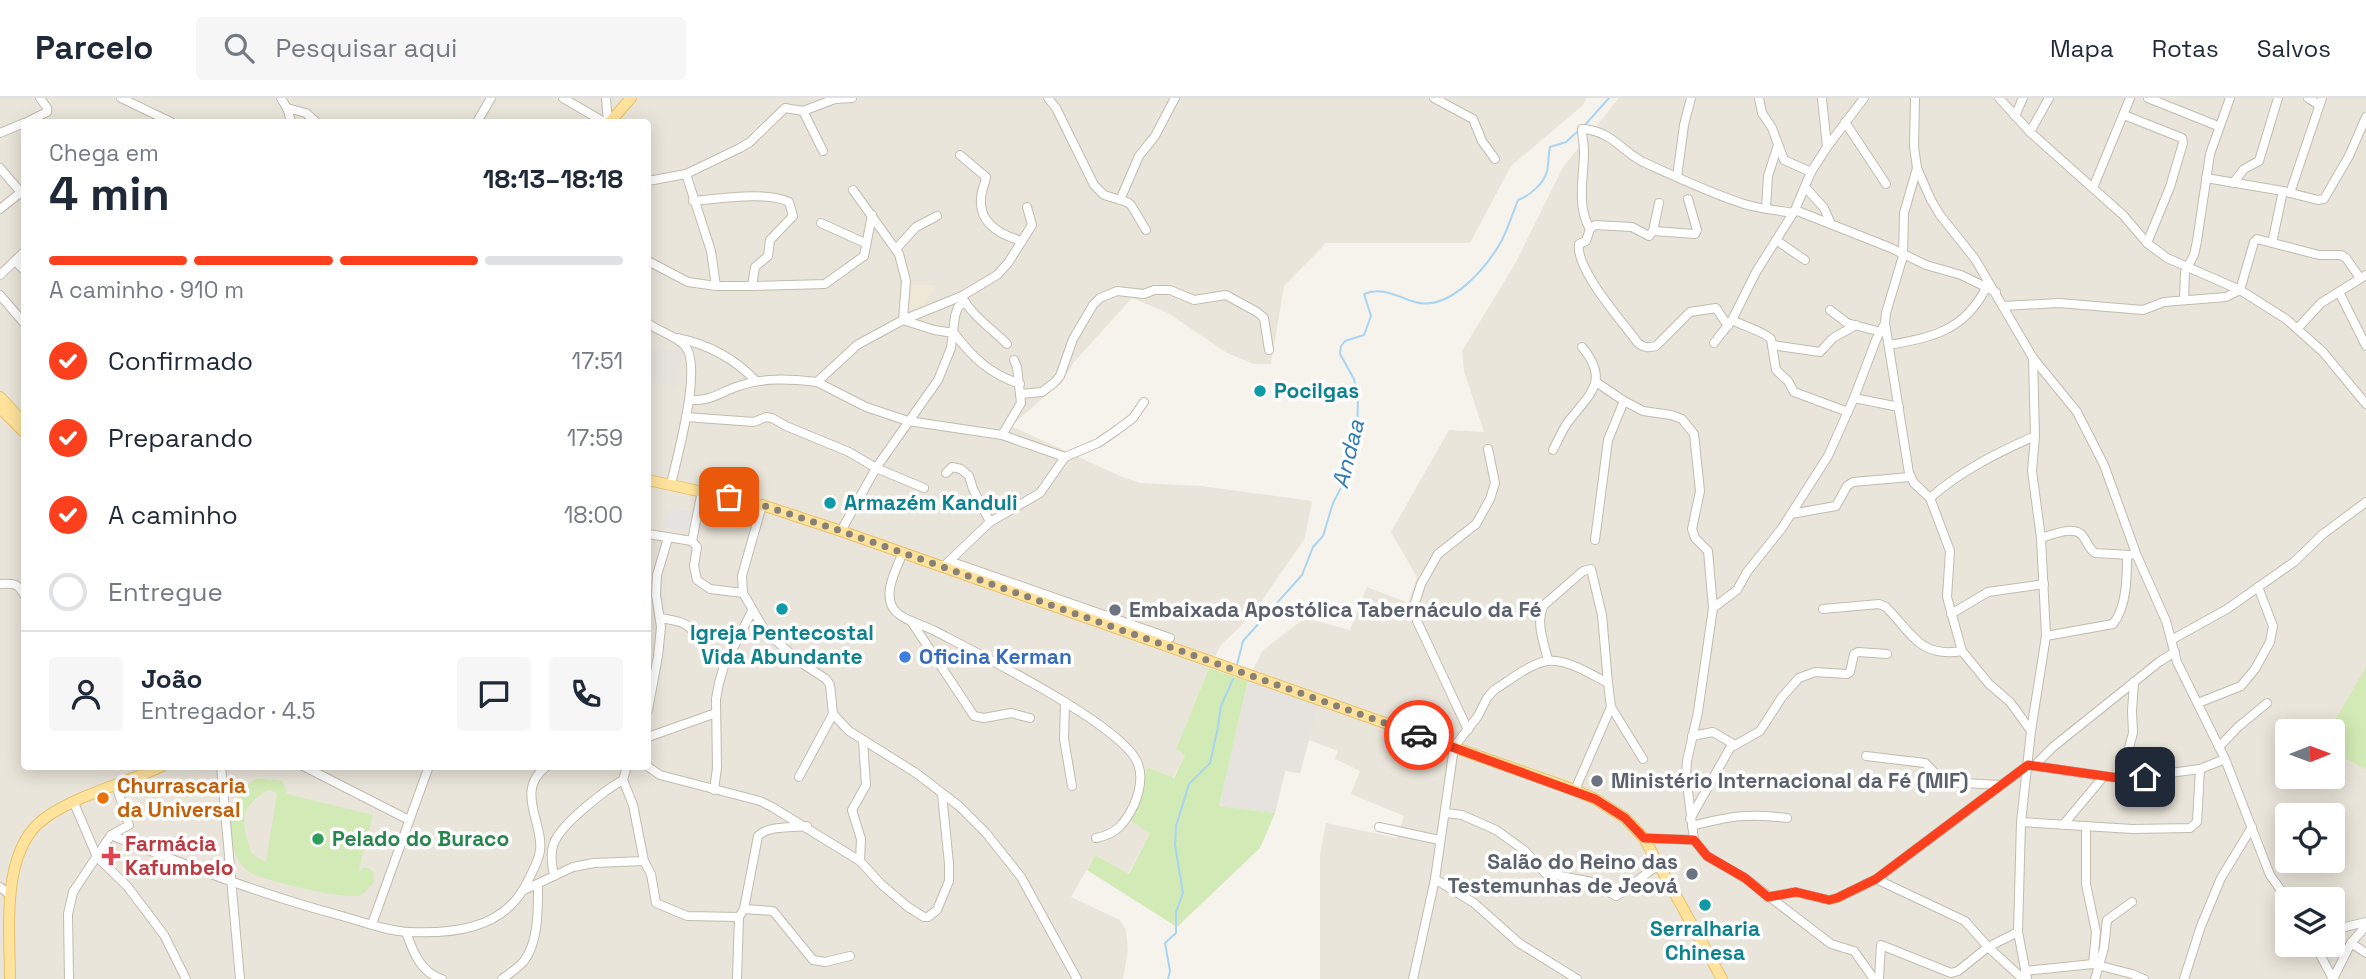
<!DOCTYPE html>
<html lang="pt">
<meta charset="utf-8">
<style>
:root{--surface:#fff;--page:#f6f6f7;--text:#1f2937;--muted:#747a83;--line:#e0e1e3;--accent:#fc3f1d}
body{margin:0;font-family:"Space Grotesk",sans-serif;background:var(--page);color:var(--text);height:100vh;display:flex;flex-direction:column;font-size:26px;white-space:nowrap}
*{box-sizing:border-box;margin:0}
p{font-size:23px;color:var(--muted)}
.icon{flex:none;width:38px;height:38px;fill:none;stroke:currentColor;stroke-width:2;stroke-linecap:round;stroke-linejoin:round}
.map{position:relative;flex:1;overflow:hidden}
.side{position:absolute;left:21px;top:21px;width:630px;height:651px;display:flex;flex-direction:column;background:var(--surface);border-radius:7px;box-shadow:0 4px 18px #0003}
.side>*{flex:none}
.needle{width:46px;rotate:89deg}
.tools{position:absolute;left:2275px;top:621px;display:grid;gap:14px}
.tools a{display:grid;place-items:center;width:70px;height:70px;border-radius:7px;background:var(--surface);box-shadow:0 4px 18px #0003;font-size:35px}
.pin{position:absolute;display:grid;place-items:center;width:60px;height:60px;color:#fff;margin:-30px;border-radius:14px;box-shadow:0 4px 10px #0006}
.courier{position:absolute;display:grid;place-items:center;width:70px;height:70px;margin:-35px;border:5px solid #fc3f1d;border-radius:50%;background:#fff;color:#222;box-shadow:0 2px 9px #0007}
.overview em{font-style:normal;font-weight:600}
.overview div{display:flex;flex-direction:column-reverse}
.overview{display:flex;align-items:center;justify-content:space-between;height:119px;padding:0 28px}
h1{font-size:46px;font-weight:600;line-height:52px}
.bar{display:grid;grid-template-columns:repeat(4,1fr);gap:10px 7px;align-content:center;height:84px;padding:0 28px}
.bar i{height:9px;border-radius:5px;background:var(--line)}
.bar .on{background:var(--accent)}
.bar p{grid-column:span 4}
.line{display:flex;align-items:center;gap:18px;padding:0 28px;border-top:2px solid var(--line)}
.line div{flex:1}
.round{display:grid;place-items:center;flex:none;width:74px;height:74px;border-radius:7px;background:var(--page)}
ol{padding:0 28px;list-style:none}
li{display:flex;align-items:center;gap:21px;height:77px}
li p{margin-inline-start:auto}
li .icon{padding:7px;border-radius:50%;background:var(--accent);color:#fff;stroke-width:4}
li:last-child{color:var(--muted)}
li i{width:38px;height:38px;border:4px solid var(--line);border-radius:50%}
header{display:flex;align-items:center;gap:42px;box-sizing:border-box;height:98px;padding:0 35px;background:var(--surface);border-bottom:2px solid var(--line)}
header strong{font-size:33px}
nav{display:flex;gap:38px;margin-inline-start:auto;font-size:24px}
.search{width:490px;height:63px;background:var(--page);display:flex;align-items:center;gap:18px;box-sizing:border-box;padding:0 24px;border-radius:7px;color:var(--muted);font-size:26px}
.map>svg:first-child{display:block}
.residential{fill:#eae5da;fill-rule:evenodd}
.industrial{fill:#e6e2dd}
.education{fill:#efe8d6}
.green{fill:#d2eab5;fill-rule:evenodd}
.parking{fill:#e5e3e0}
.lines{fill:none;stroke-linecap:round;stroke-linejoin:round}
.stream{stroke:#a9d4f2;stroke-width:2}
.minor-casing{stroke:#c2bbae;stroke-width:10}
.major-casing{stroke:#e6c16a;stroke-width:12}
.minor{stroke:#fff;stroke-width:8}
.major{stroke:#ffe39c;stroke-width:10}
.done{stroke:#878178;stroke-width:7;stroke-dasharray:0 12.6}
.route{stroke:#fc3f1d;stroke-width:9}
.culture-dot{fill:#0f9aa8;stroke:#fff;stroke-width:2.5}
.worship-dot{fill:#6b7280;stroke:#fff;stroke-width:2.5}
.shop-dot{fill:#3f7fe0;stroke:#fff;stroke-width:2.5}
.food-dot{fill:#e8710a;stroke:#fff;stroke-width:2.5}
.leisure-dot{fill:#2e9e5b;stroke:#fff;stroke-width:2.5}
.health-dot{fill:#e0444e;stroke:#fff;stroke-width:2.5}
.labels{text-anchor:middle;stroke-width:7;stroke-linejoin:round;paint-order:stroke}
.culture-label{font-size:21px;font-weight:bold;fill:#0d838f;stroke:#fff;text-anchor:start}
.worship-label{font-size:21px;font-weight:bold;fill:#5b616d;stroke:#fff;text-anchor:start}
.shop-label{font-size:21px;font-weight:bold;fill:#366cbe;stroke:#fff;text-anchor:start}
.food-label{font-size:21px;font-weight:bold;fill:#c56008;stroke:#fff;text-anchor:start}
.leisure-label{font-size:21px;font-weight:bold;fill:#27864d;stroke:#fff;text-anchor:start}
.health-label{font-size:21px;font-weight:bold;fill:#be3a42;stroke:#fff;text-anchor:start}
.water-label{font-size:23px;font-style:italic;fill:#2e7ab2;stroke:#fff}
</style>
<header>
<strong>Parcelo</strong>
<div class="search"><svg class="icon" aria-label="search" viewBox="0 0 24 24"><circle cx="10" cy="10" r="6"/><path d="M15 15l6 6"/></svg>Pesquisar aqui</div>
<nav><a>Mapa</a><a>Rotas</a><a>Salvos</a></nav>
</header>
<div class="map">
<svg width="2366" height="881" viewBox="0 0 2366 881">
<rect width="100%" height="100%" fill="#f6f3ec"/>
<g class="residential">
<path d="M0,0H1587L1582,8L1511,68L1470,145H1326L1284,188L1271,266H1254L1227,255L1168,215L1132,200L1074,264L1067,276L1057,288L1011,328L1120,378L1140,385L1201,388L1312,403L1305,440L1252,517L1221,547L1209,570L1176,651L1185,657L1173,680L1149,669L1150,735L1128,776L1095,757L1071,799L1120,822L1126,832L1128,852L1123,881H0ZM24,24H648V668H24Z"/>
<path d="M1619,0H2366V881H1320V757L1326,725L1397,740L1404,718L1351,696L1360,673L1335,661L1338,653L1309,642L1300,675L1285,673L1275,715L1248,583L1262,553L1305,520L1350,532L1367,489L1408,505L1417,479L1391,434L1449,332L1484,334L1464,273L1462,253L1515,166L1563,69ZM2287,634H2333V679H2287ZM2287,718H2333V763H2287ZM2287,802H2333V847H2287Z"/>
</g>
<g class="industrial">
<polygon points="648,250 683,252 675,288 648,283"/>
<polygon points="1248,583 1318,607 1300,675 1285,673 1275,715 1219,708"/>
</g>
<polygon class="education" points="906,183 914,187 936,187 919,216 903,222"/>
<g class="green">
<polygon points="2366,569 2366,671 2333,654 2333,634 2329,633"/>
<polygon points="1209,570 1248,583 1219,708 1275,715 1260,750 1177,829 1087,772 1095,757 1129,776 1150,735 1131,723 1148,669 1174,680 1185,657 1176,651"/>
<path d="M257,680L283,683L287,696L373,717L358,775L363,770H369L374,775V784C369,789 365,796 358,798C343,801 260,782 248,773C226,757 227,714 241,693C244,688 252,684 257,680ZM268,692L277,695L266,764L252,756C241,725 238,710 268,692Z"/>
</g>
<polygon class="parking" points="668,411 693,413 689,433 663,430"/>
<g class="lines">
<g class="stream">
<polyline points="1584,28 1609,0"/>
<path d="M1237,567L1243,543L1302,477L1313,449L1323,438L1333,405L1343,386L1345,370L1352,361L1357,337L1358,300L1354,281L1340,256L1341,248L1345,243L1364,237L1371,218L1364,196C1382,188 1398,199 1415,204C1450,214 1487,169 1502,142C1508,130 1513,115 1518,102C1529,98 1544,86 1547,73C1549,65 1548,57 1550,49L1566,44L1577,34"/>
<polyline points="1168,881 1170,873 1165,845 1176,835 1176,814 1183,795 1175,747 1176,728 1189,686 1210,665 1218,629 1221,608 1233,581"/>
</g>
<defs>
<g id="minor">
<polyline points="121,0 171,24"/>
<polyline points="281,0 288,12 291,24"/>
<polyline points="563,0 604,24"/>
<polyline points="606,0 608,24"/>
<polyline points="1048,0 1056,10 1094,87 1104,97 1127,104 1131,107 1146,132"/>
<polyline points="1434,0 1473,21 1482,43 1495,61"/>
<polyline points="1759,0 1762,15 1772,30 1784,62 1811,74"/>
<polyline points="1822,0 1827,49"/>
<polyline points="1915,0 1914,49 1917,70 1931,102 1940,117 1975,161 2033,260 2077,314 2104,367 2137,458 2166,523 2177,564 2225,661 2270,777 2288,802"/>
<polyline points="1999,0 2030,34 2123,117 2147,145 2167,160 2240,192 2286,221 2323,254 2366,306"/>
<polyline points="2148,0 2218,28"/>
<polyline points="2308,0 2319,7"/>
<polyline points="287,10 306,15 316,24"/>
<polyline points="803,13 823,53"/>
<polyline points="2124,17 2182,40 2183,45 2170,89 2147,145"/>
<polyline points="2015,18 2023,0"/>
<polyline points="27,24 47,14 47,10 40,0"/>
<polyline points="477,24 491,0"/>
<polyline points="1845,24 1886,86"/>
<polyline points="2030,34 2049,0"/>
<polyline points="0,35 24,25"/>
<path d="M960,57L986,79C985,86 981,93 981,101C979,126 1001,137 1022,143"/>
<polyline points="0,70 24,98"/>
<polyline points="1917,70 1904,115 1903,158 1886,215 1885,225 1909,375 1914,385 1930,400 1950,453 1947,499 1962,553 1989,586 2010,604 2031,633"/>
<polyline points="686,76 711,153 716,188"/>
<polyline points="1677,79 1684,27 1691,0"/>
<polyline points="2206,80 2283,93 2318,102 2324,101 2349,58 2366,19"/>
<polyline points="648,83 686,76 740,50 750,44 785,10 803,13 835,1 852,0"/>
<polyline points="2233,85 2244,71 2259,63 2278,0"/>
<polyline points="1805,89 1824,110 1831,126"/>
<polyline points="2093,90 2130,0"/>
<path d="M853,92L899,156L906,183L903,222L934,232L954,235C973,260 990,276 1020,286"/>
<polyline points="2290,95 2322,0"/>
<polyline points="1120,102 1139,58 1155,38 1175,0"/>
<path d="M693,103C718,101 768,93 789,104L793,118L770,142L768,158L755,169L752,188"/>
<polyline points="1766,110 1768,78 1778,47"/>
<polyline points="0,111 20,95"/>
<polyline points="1795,112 1891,150 1926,167 1961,177 1996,194"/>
<polyline points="821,125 865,145"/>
<polyline points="1590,131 1595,127 1632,129 1649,138 1653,133 1659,105"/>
<polyline points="1653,133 1695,136 1697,132 1688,101"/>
<polyline points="1776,142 1805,162"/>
<polyline points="2272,145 2283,93"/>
<polyline points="896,151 916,129 937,118"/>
<polyline points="15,163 24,172"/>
<polyline points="648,163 688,184 716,188 752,188 825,186 864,158 872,117"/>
<polyline points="0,177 24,154"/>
<polyline points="2339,194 2366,248"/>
<polyline points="0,197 24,225"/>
<path d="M963,201C974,219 992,231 1007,246"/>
<polyline points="2184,202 2185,174 2194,157 2197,143 2210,56 2230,0"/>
<polyline points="2003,208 2059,205 2143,212 2164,204 2226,199 2240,192 2254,144 2257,141 2319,157 2341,157 2346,160 2360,180"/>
<polyline points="1830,212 1847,225 1881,234"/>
<path d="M1732,222C1743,228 1763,233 1771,241L1776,272L1788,283L1794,294L1848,314"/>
<path d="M648,225C659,234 675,237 685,248C703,268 677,359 671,386"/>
<path d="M1728,228L1716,210L1690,214L1656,248C1648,250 1643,250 1637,244C1622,223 1575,171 1579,146L1586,143L1590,131C1576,108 1584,79 1584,54C1584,46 1582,39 1582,31C1610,32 1622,53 1643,64C1676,79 1710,95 1744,106C1760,111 1777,112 1793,115"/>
<polyline points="2297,231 2321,205 2366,177"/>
<path d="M677,240C707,246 735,261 756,283"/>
<polyline points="1714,245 1732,222 1756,174 1795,112 1811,74 1827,49 1864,0"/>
<polyline points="1772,247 1820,254 1833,240 1856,227"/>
<path d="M1889,247C1933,239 1964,233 1986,190"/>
<polyline points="817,284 866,309 908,323 1002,337 1065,359"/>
<polyline points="1596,284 1624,303"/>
<polyline points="1021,296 1042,294 1055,284 1060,278 1073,241 1093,207 1100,200 1117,193 1144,196 1154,192 1170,192 1194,202 1226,197 1257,214 1264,220 1269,252"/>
<polyline points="1854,300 1899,309"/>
<path d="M689,302C711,303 717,296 736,289C762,279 790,281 817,284L857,247L903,222L962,198L997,177L1008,165L1032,127L1027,109"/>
<polyline points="686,319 754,324 766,319 772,320 786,328 849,354 876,370 924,390"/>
<polyline points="1002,337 1021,305 1017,269 1014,262"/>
<path d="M1553,352C1557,344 1561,335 1566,327C1587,297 1612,285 1582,249"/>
<polyline points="946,375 952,369 961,371 969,378 973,391 990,424"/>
<polyline points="702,393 692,443 697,449 694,468 697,482 710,491 743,495"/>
<path d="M1930,400C1961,373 1996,355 2035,338"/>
<polyline points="762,407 742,478 743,495 765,533 800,564 826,581 830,587 833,616 849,633 916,675 959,708 986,735 1021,779 1077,881"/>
<polyline points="1791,416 1836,408 1847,388 1853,384 1910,379"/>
<polyline points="841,433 876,370 938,282 951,250 955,218 958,209 965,204"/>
<polyline points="648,436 692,443"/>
<path d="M2041,440C2052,437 2071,428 2081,436C2087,442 2088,450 2095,455L2130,457"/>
<polyline points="1595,442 1608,342 1624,303 1643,313 1671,317 1682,321 1694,336 1700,393 1692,431 1695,440 1708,453 1713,510 1698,614 1687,663 1686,677 1694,742 1707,758 1745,780 1831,846 1854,853 1874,881"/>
<path d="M903,454C897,470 883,494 893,510C902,523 922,526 935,533C975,554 1125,628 1138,666C1143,679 1139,695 1134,707C1125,725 1117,736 1096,740"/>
<polyline points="949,463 1170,540"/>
<polyline points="943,469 990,424 1040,395 1065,359 1098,345 1117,332 1133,320 1144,304"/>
<path d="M0,486C13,485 18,485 24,497"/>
<polyline points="1713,510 1737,492 1747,474 1782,430 1828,358 1854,300 1876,242 1885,225"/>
<path d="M1823,511L1879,506L1886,509C1912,535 1919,560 1962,553"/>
<polyline points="1951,516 1988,494 2044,486"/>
<path d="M661,520C674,523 690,523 694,537"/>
<polyline points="911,523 974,618 984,620 1011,615 1030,620"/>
<path d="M2046,538L2113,526C2127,509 2127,478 2127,457"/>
<polyline points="2173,541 2227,511 2294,464 2323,436 2366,404"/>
<path d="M1548,562C1544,545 1535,524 1544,507L1583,473L1591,471L1602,517L1608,585"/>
<polyline points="1065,604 1064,641 1072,688"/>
<polyline points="2198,605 2241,588 2255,571 2270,544 2273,528 2258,489"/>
<polyline points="648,612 658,558 661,529 656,497 657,477 668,440"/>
<polyline points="1468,632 1417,523 1415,505 1421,486 1438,456 1476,426 1490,401 1495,385 1488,351"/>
<polyline points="1692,638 1713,634 1735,647"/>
<polyline points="648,639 716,615"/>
<polyline points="2219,649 2238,629 2267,605"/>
<polyline points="1866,658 1925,665 1944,684 2001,687"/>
<polyline points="2035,667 2053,649 2159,564 2175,554"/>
<polyline points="221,668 240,881"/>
<polyline points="303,668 409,722"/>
<polyline points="627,668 623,682 633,707 644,763 651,776 656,805 687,818 739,819"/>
<polyline points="647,668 660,677 760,703 772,709 860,763 881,786 908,809 924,819 928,819 937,812 949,783 949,766 942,696"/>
<polyline points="799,679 833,616"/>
<polyline points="2125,681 2127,657 2133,635 2132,613 2134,584"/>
<polyline points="714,692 717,670 716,601 719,585 724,568 752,513"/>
<polyline points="1575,692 1611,609"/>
<polyline points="74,705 97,759 127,788 164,837 186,881"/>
<polyline points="1446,715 1462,717 1496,732 1524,752 1545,775 1592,784 1616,798 1621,795 1659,766"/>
<polyline points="1690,721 1730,650 1760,633 1782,599 1799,580 1815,574 1847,576 1850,574 1854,556 1858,554 1887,556"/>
<polyline points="2021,724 2132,731 2190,730 2197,724 2200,671"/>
<polyline points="2063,727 2104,678"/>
<path d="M1692,728C1730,718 1747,715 1787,720"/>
<polyline points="2086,728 2086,786 2096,834 2093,866"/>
<polyline points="1379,729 1439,742"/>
<polyline points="111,737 129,727 116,687"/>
<polyline points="1644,740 1694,742"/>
<polyline points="860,763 861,741 852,712 866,687 863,643"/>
<path d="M554,778C552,767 550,755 554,745C561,726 605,692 623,682"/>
<polyline points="1435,781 1474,805 1519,845 1577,881"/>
<polyline points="1876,781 1965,823 1988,849 2023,881"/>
<polyline points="0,789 10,797"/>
<polyline points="522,793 573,769 594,765 644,763"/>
<polyline points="1767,799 1796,794 1829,802 1837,800 1876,781 2028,667 2125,681 2200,671 2225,661"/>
<polyline points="744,811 773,813 813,862 825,864 850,858"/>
<polyline points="372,826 429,668"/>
<polyline points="2333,832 2366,824"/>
<path d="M406,834C413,854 421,875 442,881"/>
<polyline points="2351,845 2366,855"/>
<polyline points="2315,847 2333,881"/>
<polyline points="2025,873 2093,866 2132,876 2144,881"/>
<path d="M69,881L68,816L73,794L111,737C187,768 263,797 342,818C363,824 387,833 409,834C452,836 499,831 523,792C529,781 538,765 540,753C544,725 514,692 547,668"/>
<path d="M502,881C509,876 518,870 524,863C539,843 538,810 538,786"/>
<path d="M737,881L739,819L744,811L758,738C769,727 792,730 807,728"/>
<path d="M1413,881L1435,781L1454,649L1478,618L1487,600L1494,592C1509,583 1529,566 1547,563C1566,560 1592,577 1608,585L1611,609L1643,661"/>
<polyline points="1879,881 1881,847 1951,875 1958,873 1988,849 2018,834"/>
<polyline points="2027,881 2018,834 2021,724 2031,633 2046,538 2041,440 2032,373 2035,338 2033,260"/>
<polyline points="2095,881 2104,850 2107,822 2132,804"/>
<polyline points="2184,881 2201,828 2221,780 2252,729"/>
<polyline points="2333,881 2351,845 2366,828"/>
</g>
<g id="major">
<polyline points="610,24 631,0"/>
<polyline points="0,299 24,325"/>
<polyline points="0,310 24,334"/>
<polyline points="648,382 762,407 841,433 1575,692 1595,701 1625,720 1644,740 1722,881"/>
<path d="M10,881C10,832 0,752 45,720C79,696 124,686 162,668"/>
</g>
</defs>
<use href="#minor" class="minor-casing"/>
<use href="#major" class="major-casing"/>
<use href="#minor" class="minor"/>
<use href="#major" class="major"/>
</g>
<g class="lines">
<polyline class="done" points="729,399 762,407 841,433 1419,637"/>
<polyline class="route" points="1419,637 1595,701 1625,720 1644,740 1694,742 1707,758 1745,780 1768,799 1796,794 1829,802 1837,800 1876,781 2028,667 2125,681 2145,679"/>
</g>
<g class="culture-dot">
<circle cx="1260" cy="293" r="7"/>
<circle cx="830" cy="405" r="7"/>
<circle cx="782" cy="511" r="7"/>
<circle cx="1705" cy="807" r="7"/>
</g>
<g class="worship-dot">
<circle cx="1115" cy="512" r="7"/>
<circle cx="1597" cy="683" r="7"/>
<circle cx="1692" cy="776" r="7"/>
</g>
<circle class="shop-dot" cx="905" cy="559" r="7"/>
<circle class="food-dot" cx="103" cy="700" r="7"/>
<circle class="leisure-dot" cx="318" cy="741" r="7"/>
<path class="health-dot" d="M107.5 747.5h7v7h7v7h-7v7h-7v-7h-7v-7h7z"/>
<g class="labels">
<g class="culture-label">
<text x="1274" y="300">Pocilgas</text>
<text x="844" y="412">Armazém Kanduli</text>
<text x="782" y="542" text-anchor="middle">Igreja Pentecostal<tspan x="782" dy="24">Vida Abundante</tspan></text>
<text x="1705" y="838" text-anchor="middle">Serralharia<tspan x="1705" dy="24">Chinesa</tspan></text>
</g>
<g class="worship-label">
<text x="1129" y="519">Embaixada Apostólica Tabernáculo da Fé</text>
<text x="1611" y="690">Ministério Internacional da Fé (MIF)</text>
<text x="1678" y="771" text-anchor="end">Salão do Reino das<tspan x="1678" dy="24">Testemunhas de Jeová</tspan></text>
</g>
<g class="shop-label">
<text x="919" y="566">Oficina Kerman</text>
</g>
<g class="food-label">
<text x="117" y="695">Churrascaria<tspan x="117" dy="24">da Universal</tspan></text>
</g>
<g class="leisure-label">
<text x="332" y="748">Pelado do Buraco</text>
</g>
<g class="health-label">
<text x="125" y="753">Farmácia<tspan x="125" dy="24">Kafumbelo</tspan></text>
</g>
<g class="water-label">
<text transform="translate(1348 356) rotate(-76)" y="8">Andaa</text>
</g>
</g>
</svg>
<div class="tools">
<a><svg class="needle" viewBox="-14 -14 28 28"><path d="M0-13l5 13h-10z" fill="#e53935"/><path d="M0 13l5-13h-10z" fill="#747a83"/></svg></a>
<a><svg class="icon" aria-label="locate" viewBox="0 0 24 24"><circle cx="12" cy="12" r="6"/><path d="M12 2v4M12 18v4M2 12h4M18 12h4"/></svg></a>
<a><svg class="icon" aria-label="layers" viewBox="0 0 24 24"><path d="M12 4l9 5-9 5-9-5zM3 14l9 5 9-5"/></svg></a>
</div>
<div class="pin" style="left:729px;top:399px;background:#ea580c"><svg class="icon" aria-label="bag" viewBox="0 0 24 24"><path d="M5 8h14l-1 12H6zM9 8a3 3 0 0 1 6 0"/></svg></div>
<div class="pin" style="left:2145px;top:679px;background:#1f2937"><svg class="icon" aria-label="home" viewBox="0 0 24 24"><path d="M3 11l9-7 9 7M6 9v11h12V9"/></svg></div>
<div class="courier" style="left:1419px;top:637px"><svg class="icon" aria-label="car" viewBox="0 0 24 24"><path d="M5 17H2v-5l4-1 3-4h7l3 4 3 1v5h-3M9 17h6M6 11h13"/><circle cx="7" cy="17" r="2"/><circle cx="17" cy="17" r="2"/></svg></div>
<section class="side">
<div class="overview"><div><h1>4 min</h1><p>Chega em</p></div><em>18:13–18:18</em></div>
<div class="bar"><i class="on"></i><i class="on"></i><i class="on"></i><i></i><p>A caminho · 910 m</p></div>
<ol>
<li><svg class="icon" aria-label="check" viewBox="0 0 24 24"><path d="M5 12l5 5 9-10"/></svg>Confirmado<p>17:51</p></li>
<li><svg class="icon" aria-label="check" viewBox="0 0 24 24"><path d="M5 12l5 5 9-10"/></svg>Preparando<p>17:59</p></li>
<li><svg class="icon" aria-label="check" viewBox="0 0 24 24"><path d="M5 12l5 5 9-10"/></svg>A caminho<p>18:00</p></li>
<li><i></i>Entregue</li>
</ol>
<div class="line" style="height:126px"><a class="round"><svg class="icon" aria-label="person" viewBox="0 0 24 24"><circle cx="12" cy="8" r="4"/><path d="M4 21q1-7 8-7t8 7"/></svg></a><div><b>João</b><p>Entregador · 4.5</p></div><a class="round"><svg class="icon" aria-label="chat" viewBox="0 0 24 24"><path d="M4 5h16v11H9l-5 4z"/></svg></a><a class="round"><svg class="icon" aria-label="phone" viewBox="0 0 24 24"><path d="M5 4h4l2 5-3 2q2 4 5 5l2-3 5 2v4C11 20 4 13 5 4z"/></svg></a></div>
</section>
</div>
